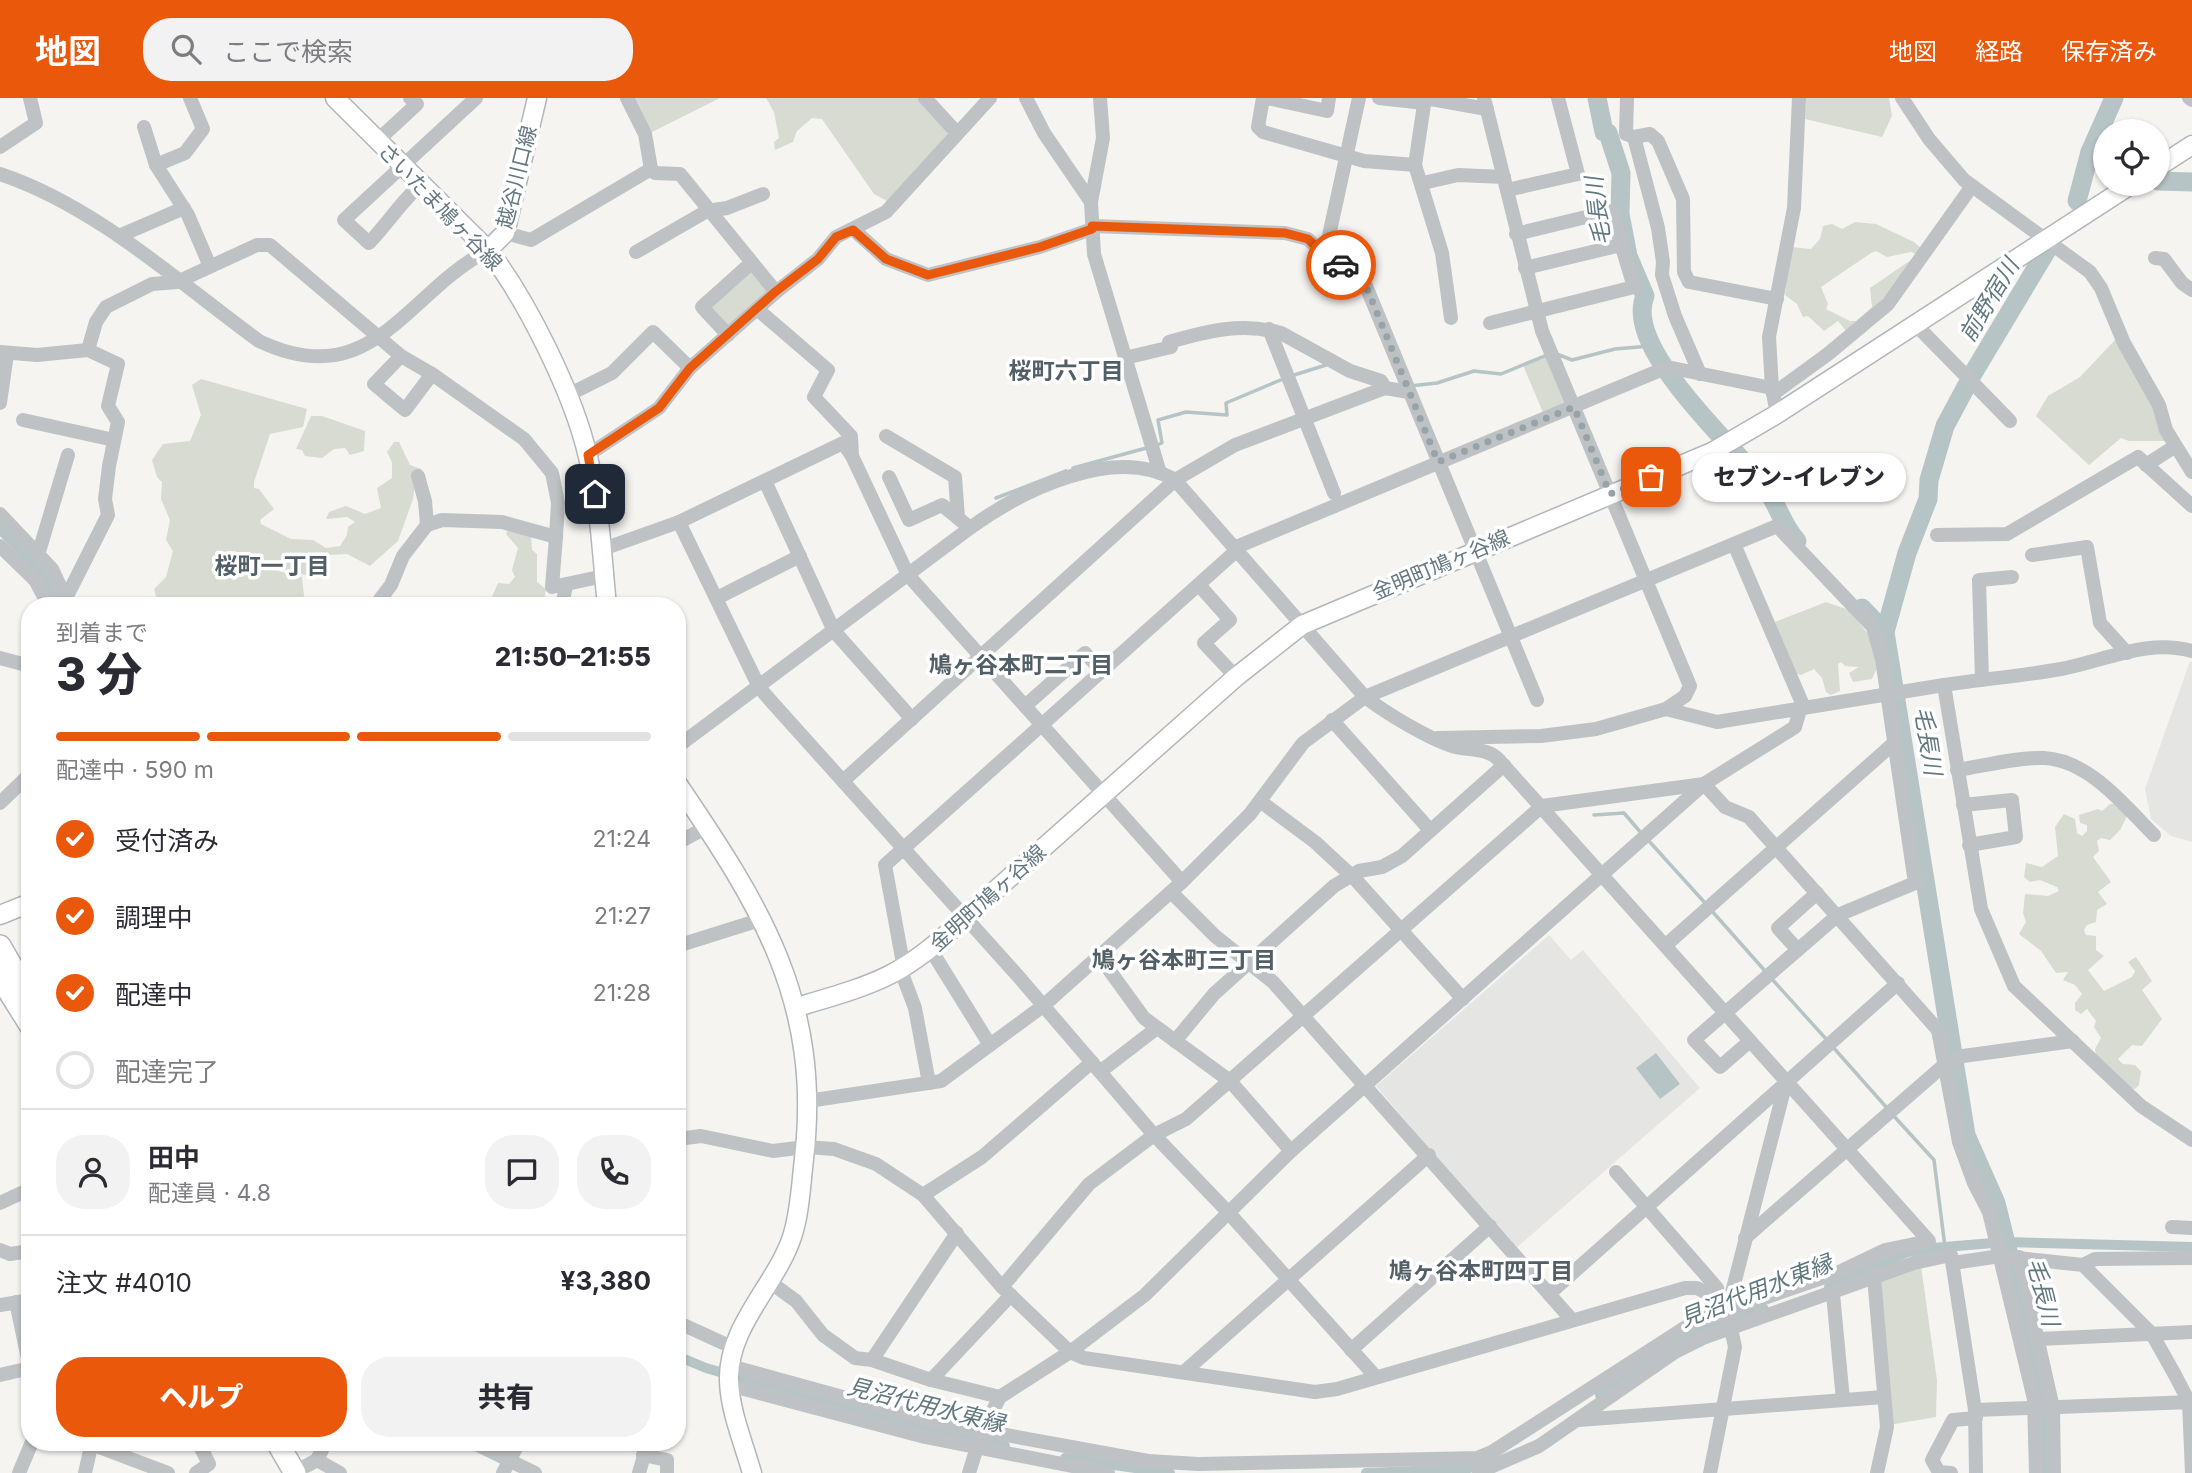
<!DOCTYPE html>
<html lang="ja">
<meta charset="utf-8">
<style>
:root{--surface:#fff;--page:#f2f2f3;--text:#2b2b33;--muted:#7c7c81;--line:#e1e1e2;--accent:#ea580c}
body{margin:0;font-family:Inter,"Noto Sans JP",sans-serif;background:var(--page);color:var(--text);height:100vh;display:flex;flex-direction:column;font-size:26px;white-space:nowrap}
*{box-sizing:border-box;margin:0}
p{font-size:23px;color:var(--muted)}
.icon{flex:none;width:38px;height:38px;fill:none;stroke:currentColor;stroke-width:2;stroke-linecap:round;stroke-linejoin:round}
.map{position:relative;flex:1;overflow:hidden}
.drawer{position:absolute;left:21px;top:499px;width:665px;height:854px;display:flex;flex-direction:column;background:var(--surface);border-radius:28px;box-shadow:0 2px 5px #0004}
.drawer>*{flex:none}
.buttons{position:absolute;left:2093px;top:21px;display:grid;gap:14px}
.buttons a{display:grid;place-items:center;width:77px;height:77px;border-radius:50%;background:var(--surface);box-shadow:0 2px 5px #0004;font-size:35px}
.pin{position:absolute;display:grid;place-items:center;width:60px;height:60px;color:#fff;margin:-30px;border-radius:14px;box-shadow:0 4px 10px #0006}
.courier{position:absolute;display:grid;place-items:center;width:70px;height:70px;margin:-35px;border:5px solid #ea580c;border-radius:50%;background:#fff;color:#222;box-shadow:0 2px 9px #0007}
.bubble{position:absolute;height:49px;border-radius:24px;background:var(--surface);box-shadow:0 2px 5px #0004;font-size:23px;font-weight:800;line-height:49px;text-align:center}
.overview em{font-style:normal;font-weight:800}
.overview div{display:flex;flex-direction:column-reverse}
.overview{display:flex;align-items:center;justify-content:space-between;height:119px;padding:0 35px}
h1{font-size:46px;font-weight:800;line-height:52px}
.bar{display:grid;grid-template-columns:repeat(4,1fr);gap:10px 7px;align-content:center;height:84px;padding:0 35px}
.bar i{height:9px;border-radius:5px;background:var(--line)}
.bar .active{background:var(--accent)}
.bar p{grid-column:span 4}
.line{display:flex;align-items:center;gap:18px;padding:0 35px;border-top:2px solid var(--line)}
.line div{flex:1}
.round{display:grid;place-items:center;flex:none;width:74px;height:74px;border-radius:28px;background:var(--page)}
ol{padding:0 35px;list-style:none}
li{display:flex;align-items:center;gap:21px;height:77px}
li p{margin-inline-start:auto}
li .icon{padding:7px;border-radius:50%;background:var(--accent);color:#fff;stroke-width:4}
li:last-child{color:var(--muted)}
li i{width:38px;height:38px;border:4px solid var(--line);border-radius:50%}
.button{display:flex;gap:14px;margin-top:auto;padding:14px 35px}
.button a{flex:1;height:80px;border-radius:28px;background:var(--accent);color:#fff;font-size:28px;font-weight:800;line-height:80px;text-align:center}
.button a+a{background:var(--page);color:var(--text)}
header{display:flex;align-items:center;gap:42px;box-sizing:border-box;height:98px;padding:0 35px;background:var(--accent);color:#fff}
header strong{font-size:33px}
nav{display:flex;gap:38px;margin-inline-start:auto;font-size:24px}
.search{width:490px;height:63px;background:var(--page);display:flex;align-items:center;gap:18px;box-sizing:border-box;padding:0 24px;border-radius:28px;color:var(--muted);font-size:26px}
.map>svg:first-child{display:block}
.built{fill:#e5e6e4}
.green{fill:#d7dbd2}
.water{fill:#b6c4c6}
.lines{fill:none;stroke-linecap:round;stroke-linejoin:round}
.stream{stroke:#b6c4c6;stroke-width:3.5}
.canal{stroke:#b6c4c6;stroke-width:10}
.river{stroke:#b6c4c6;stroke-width:19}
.major-casing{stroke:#b1b6b9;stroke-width:21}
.highway-casing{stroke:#b1b5b7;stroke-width:24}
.minor{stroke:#bec2c5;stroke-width:14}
.major{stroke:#fff;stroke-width:18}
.highway{stroke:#fff;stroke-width:21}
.done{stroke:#97a3a8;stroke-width:7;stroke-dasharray:0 12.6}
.route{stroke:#ea580c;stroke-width:9}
.labels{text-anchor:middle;stroke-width:7;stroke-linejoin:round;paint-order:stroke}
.street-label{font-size:21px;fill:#657780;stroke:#fff}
.water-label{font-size:23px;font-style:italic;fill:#61787e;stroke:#fff}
.neighbourhood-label{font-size:23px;font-weight:bold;fill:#525f66;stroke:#fff}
</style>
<header>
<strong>地図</strong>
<div class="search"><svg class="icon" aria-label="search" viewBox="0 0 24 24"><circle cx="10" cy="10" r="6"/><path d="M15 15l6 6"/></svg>ここで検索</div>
<nav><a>地図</a><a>経路</a><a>保存済み</a></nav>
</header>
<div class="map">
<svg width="2192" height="1375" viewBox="0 0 2192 1375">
<rect width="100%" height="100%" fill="#f5f4f1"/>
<g class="built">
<polygon points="2190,563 2192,564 2192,744 2171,738 2151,721 2145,691"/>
<polygon points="1549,837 1571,862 1583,852 1700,990 1515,1151 1376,988"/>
</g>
<g class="green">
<polygon points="632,0 720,0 650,35"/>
<polygon points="766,0 919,0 945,28 949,40 889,104 874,96 822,21 812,20 797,33 793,44 775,52 774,44 779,40 774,14"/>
<polygon points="1806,0 1889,0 1892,18 1882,39 1805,21"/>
<polygon points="1855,124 1876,126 1914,144 1923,152 1920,158 1911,154 1887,159 1876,153 1871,155 1821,189 1828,206 1826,211 1850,223 1856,223 1872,209 1870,190 1914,160 1904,180 1848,235 1838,223 1824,233 1808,218 1803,219 1797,206 1785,197 1791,149 1811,151 1820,141 1823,128 1832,126 1842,131"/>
<polygon points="749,171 768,194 731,228 724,228 709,205"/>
<polygon points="2116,241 2154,309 2165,343 2129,343 2121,340 2089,367 2036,318 2048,298 2080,279"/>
<polygon points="1549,258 1569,305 1544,317 1523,267"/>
<polygon points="201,281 307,311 303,329 270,336 254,384 254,390 259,391 274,411 260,422 261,426 291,441 313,442 326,450 340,448 347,437 348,429 355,424 347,419 326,421 329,414 346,408 365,416 381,410 377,390 392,380 392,364 387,354 394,344 399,344 410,367 421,371 423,381 415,386 413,401 398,443 370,468 347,456 329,457 305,477 251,463 247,465 302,479 305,507 165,507 156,498 154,491 166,479 173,453 166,442 170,422 161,401 162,384 157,379 152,362 163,346 190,343 201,317 192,287"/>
<polygon points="311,318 322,318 365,333 364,353 350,357 345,350 334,351 322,360 305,358 302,352 296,351"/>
<polygon points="508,431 531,437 532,452 537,456 537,484 546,491 543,507 488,508 498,485 509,486 515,479 512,472 518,450 506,436"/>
<polygon points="1826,504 1849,512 1873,542 1877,570 1872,581 1853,584 1849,575 1859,569 1845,568 1841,564 1838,566 1840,593 1831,597 1826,594 1822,580 1814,571 1801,577 1794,575 1775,524"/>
<polygon points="2110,706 2116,706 2127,718 2120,732 2110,742 2101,740 2097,743 2099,753 2093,759 2111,784 2098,794 2107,806 2097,812 2096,824 2087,827 2084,832 2086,837 2096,838 2096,852 2104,858 2088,872 2104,893 2132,879 2135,873 2128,864 2136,859 2152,883 2142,892 2162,921 2142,948 2132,947 2118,961 2123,966 2135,967 2141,973 2139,987 2135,991 2128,989 2096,957 2095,951 2101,940 2094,929 2096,923 2087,911 2081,916 2075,912 2075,905 2082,896 2075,887 2063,882 2068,874 2056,875 2041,853 2019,836 2026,824 2023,815 2025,796 2048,798 2059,793 2057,789 2040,782 2030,784 2024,779 2026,765 2042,769 2058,758 2055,729 2064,716 2075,721 2077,735 2082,738 2087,733 2087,727 2080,725 2079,717 2098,711 2102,713"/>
<polygon points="1921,1168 1937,1282 1936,1319 1889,1327 1878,1183"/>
</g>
<polygon class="water" points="1656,955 1680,986 1660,1001 1636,970"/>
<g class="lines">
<g class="stream">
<polyline points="1554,255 1572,262 1615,251 1650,248"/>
<polyline points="1291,278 1326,267"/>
<polyline points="1410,288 1437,285 1474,273 1501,276 1547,257"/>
<polyline points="1157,347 1162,345 1158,322 1186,314 1227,317 1226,305 1283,281"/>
<polyline points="1073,370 1150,349"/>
<polyline points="996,400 1066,373"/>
<polyline points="1594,717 1624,715 1642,736"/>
<polyline points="1648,742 1706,806"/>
<polyline points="1711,812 1766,874"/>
<polyline points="1771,880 1827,942"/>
<polyline points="1832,948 1887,1010"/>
<polyline points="1892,1016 1934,1062 1945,1149"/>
</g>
<g class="canal">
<path d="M0,431C20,452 49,476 57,505"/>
<polyline points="1829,1189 1908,1154 1933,1150 2005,1144 2192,1149"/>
<polyline points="677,1258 706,1270 869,1317 1005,1348"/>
<polyline points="1600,1297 1685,1241 1706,1230 1764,1211"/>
<polyline points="1065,1360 1170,1375"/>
<polyline points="1366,1375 1466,1371 1491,1363"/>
</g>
<g class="river">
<path d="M1597,0L1604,34L1608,35L1621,75L1620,116L1628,158L1645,198C1622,253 1742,352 1770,397C1780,413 1784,429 1797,443"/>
<polyline points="2090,54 2114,0"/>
<polyline points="2158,83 2192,84"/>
<polyline points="2077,103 2090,54 2105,61"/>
<polyline points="1972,277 2047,152"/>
<polyline points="1862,510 1885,534 1966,1037 1996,1105 2037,1270 2047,1375"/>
<polyline points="1885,534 1907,455 1928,401 1929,382 1945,328 1967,287"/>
</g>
<defs>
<g id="major">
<path d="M335,0L488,152C527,202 574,297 588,359C600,408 602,458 607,508"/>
<polyline points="2158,69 2192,47"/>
<polyline points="488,152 505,135 537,0"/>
<path d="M677,685C761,809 822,904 804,1061C801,1086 800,1115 792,1139C776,1187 727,1229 729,1283C730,1314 744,1346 752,1375"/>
<polyline points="0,817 30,805"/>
<path d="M797,909C875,886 904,879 964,820L1236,579L1302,527L1712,354L1777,316L2132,86"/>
</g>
<g id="highway">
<polyline points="0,848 30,900"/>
<polyline points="0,879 30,927"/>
<polyline points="277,1344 295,1375"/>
</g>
</defs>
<use href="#major" class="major-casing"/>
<use href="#highway" class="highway-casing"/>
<g class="minor">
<polyline points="627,0 645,36 651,71 655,75 680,76 776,194"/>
<polyline points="925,0 957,35"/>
<polyline points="1026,0 1044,35 1091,104"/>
<polyline points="1100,0 1103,40 1091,104 1094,156 1160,375"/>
<polyline points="1263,0 1258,29 1263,34 1364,63 1415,67"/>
<polyline points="1267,0 1327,13 1329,0"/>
<polyline points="1379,0 1424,5"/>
<polyline points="1425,0 1415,67 1442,155 1451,220"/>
<polyline points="1425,0 1487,11"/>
<polyline points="1627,0 1626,36 1634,39 1650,36 1658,43 1683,101 1684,174 1689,184 1777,201"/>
<polyline points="1902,0 1929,41 1964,82 2090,174 2101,190 2124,245 2159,307 2166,332 2192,374"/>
<polyline points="2189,0 2192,2"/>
<polyline points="144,29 156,67 188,117 209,166"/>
<polyline points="1634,39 1658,130 1663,164 1662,177 1675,218 1700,276"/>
<polyline points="377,43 417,6 410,0"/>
<polyline points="0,49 36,25 30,0"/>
<polyline points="156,67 185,55 203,31 190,0"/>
<path d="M0,76C96,108 178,184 259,243C372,297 405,196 488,152"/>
<polyline points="1423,85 1458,77 1504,79"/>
<path d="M421,86C401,104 388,125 369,145L344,122L476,0"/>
<polyline points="1507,92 1578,76 1558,0"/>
<polyline points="1092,128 1285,135 1308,141 1331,163 1353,173 1366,188 1537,602"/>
<polyline points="854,132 886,161 928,177 1040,149 1092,131"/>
<polyline points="505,135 531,142 651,71"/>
<polyline points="119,138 184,110"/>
<polyline points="636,154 707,113 727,110 763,96"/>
<polyline points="1325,156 1359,0"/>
<polyline points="2155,160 2164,161 2182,185 2192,192"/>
<polyline points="1525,170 1621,147"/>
<polyline points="1490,225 1634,189 1611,113 1516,136"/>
<polyline points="1916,227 2010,323"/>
<polyline points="1269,231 1334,395"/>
<polyline points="728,237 702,209 750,166"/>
<polyline points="88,252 96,224 106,209 152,186 177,184 257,147 270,147 401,258 432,276 524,341 552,375 558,405 556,439 502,424 442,422 427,427 403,458 391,487 375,508"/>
<polyline points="0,254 37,257 88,252 118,266 108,308 118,324 109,368 105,401 108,417 67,498 48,503"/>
<polyline points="401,258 374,286 405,312 432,276"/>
<path d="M1125,260L1171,249L1169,244C1207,233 1242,224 1281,235L1350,273L1381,283L1385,290"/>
<polyline points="1773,296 1828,256 1888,206 1972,88"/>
<polyline points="566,298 612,275 653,234 690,270"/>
<polyline points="0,305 7,256"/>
<polyline points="1777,316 1772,290 1769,239 1794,110 1799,0"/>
<polyline points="23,322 114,342"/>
<polyline points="886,338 955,379 958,420 970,430"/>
<polyline points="588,357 659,310 690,270 776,194 818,161 836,139 886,114 990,0"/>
<polyline points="852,358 908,477 1182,784"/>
<polyline points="2146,367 2174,349"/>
<polyline points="418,378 425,403 427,427"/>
<polyline points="889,379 909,422 942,407 958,420"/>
<polyline points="765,383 834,533 912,621"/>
<polyline points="0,416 52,471 68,505"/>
<polyline points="679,424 759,589 770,602 1018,878 1154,1037 1227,1113 1376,1279"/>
<polyline points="1937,437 2007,436 2138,359 2192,408"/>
<polyline points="556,439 552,489 604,478"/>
<polyline points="0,448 35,482 49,508"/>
<polyline points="1234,450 1663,271 1672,270 1772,290"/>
<polyline points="603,451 679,424 843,345 852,358 851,338 814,299 828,272 757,211"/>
<polyline points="38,457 68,357"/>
<polyline points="2032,457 2087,449 2100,525 2127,555"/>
<polyline points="1199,487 1230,522 1204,545 1236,579"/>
<polyline points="717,500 800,458"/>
<polyline points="562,508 566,488"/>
<polyline points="0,560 30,568"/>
<polyline points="1982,582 1979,482 2012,479"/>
<path d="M1944,587C1983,581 2022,578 2061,571C2104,563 2149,540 2192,553"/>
<polyline points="1025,608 1085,555 1102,573"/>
<polyline points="1666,611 1717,624 1944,587 1981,811 2014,888 2141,1008 2192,1042"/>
<polyline points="1332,622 1430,732"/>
<polyline points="1438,640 1541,638 1596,631 1666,611 1685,598 1690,588 1542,233 1484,0"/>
<path d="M677,649L970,430C1021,393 1115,346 1175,382L1365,599C1386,615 1427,640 1452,648C1468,653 1487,649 1499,662L1929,1143L1885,1152L1837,1175L1694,1224L1492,1354L1477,1360L1198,1366L1148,1363L930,1323L730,1268"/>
<path d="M1957,672C1984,668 2016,659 2044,660C2089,662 2125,708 2154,737"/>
<polyline points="843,683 1175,382 1235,347 1385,290 1409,294"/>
<polyline points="1260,703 1315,744 1355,781 1463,901"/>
<polyline points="0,705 30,676"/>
<polyline points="1963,707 2012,702 2016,739 1969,747"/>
<polyline points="677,745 707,729"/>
<polyline points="1171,794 1215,838 1273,884 1572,1222"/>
<polyline points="1666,847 1894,645"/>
<polyline points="677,848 763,821"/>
<polyline points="1797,851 1778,830 1817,795"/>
<polyline points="931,852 990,947"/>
<polyline points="1099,858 1144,920 1230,983 1291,1053"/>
<polyline points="904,871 885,767 1236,453"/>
<polyline points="901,873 915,910 929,985"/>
<polyline points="1175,943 1214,896 1334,788 1359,773 1382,769 1402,758 1504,667"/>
<polyline points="1101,973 1157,930"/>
<polyline points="808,1003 941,983 1043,908 1182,784 1250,716 1303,645 1365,599 1777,428 1873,529 1882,561 1915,785 1838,817 1694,942 1720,969 1750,943"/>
<polyline points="677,1041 701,1038 773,1053 805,1049 834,1051 876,1066 923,1097 1002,1189 1070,1254 1084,1260 1315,1294 1337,1291 1685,1190 1697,1190 1729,1206 1728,1217 1735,1249 1710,1375"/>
<polyline points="1616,1074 1717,1190 1714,1197"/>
<polyline points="923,1097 982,1059 1092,964"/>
<polyline points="0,1105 30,1091"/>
<polyline points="2172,1129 2192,1130"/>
<polyline points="1745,1140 1943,968 1963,958 2073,943"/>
<polyline points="0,1152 10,1156 30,1153"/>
<polyline points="2019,1159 2053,1310 2054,1375"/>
<polyline points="1953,1165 2000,1158 2083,1167 2152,1236 2175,1277 2189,1304 2192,1375"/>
<polyline points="2083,1167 2095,1161 2192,1160"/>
<polyline points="1874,1179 1887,1329 1877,1375"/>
<polyline points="770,1184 796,1203 823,1237 855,1260 872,1262 931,1282 1000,1299"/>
<polyline points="1002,1189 1089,1086 1154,1037 1186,1021 1542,708 1704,686 1725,709 1749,719 1938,932 1959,1044 1974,1085 1989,1114 2034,1301 2036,1375"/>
<polyline points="1549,1196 1898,885"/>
<polyline points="1833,1196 1843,1302"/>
<polyline points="16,1204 30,1270"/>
<polyline points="1729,1206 1786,984"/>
<polyline points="0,1207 30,1202"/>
<polyline points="677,1224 734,1250"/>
<polyline points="2039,1241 2192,1234"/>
<polyline points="1351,1252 1490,1128"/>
<polyline points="872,1262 957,1135"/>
<polyline points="1184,1274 1429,1057"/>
<polyline points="0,1277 30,1270"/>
<polyline points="931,1282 1011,1197"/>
<polyline points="729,1287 925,1339 1108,1375"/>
<polyline points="1975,1312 2192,1304"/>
<polyline points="1579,1322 1884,1299"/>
<polyline points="472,1344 535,1375"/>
<polyline points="91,1346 168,1375"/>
<polyline points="643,1357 667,1362 667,1375"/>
<polyline points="317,1362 326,1344"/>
<polyline points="306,1368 317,1362 340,1375"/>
<polyline points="1479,1374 1539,1348 1675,1254 1703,1240 1914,1165 1951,1157 1975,1312 1976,1375"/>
<polyline points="19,1375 32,1344"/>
<polyline points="85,1375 92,1344"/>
<polyline points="196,1375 209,1366 198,1344"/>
<polyline points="503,1375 519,1344"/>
<polyline points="639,1375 648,1344"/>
<polyline points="969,1375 982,1333 1000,1299 1070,1254 1145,1197 1291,1053 1704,686 1795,629 1802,605 1734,446"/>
<polyline points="1951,1375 1939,1374 1932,1362 1953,1322 1976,1320"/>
</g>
<use href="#major" class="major"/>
<use href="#highway" class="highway"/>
</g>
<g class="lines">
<polyline class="done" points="1341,167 1353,173 1366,188 1438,364 1574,309 1610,396 1651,379"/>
<polyline class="route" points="595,396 588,357 659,310 690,270 775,194 818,161 836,139 853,132 886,161 928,177 1040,149 1092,131 1092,128 1285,135 1308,141 1331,163 1341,167"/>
</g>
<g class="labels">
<g class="street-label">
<text transform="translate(517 79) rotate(-76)" y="7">越谷川口線</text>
<text transform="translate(440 109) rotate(46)" y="7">さいたま鳩ヶ谷線</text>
<text transform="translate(1441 467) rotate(-23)" y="7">金明町鳩ヶ谷線</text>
<text transform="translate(988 800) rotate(-42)" y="7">金明町鳩ヶ谷線</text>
</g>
<g class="water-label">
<text transform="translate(1598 113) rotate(-97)" y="8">毛長川</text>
<text transform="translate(1989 202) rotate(-59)" y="8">前野宿川</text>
<text transform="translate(1928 643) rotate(81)" y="8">毛長川</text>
<text transform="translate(1756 1193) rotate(-21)" y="8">見沼代用水東縁</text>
<text transform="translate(2043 1194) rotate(76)" y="8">毛長川</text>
<text transform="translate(926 1307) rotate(14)" y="8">見沼代用水東縁</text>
</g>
<g class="neighbourhood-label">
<text x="1066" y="281">桜町六丁目</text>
<text x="272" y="476">桜町一丁目</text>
<text x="1021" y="575">鳩ヶ谷本町二丁目</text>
<text x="1184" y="870">鳩ヶ谷本町三丁目</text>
<text x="1481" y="1181">鳩ヶ谷本町四丁目</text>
</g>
</g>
</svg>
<div class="buttons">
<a><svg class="icon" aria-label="locate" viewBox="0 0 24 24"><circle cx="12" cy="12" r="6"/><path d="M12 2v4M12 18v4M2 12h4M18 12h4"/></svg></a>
</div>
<div class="pin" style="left:1651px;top:379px;background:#ea580c"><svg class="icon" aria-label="bag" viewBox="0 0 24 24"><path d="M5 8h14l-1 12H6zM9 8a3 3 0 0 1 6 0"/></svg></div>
<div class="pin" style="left:595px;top:396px;background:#1f2937"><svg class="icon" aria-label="home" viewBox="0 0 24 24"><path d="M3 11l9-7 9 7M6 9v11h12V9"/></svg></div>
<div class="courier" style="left:1341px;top:167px"><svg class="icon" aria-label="car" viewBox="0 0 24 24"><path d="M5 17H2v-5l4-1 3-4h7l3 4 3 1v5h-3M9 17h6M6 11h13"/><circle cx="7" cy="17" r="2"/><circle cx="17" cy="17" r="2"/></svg></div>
<div class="bubble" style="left:1692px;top:355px;width:214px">セブン-イレブン</div>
<section class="drawer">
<div class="overview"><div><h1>3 分</h1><p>到着まで</p></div><em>21:50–21:55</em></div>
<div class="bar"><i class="active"></i><i class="active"></i><i class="active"></i><i></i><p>配達中 · 590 m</p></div>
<ol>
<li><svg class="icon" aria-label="check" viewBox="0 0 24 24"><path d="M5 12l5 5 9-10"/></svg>受付済み<p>21:24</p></li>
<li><svg class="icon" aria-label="check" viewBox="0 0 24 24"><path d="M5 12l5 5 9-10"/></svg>調理中<p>21:27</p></li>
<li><svg class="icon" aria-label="check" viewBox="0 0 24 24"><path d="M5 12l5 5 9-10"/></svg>配達中<p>21:28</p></li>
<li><i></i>配達完了</li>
</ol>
<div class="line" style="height:126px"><a class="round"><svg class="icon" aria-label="person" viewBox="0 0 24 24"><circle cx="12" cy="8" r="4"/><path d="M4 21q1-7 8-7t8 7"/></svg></a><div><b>田中</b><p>配達員 · 4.8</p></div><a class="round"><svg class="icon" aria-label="chat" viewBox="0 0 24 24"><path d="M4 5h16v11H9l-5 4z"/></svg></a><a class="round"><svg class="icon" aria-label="phone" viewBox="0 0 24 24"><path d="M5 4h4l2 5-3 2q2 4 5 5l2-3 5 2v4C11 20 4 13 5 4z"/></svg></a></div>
<div class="line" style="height:91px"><div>注文 #4010</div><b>¥3,380</b></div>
<div class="button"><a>ヘルプ</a><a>共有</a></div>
</section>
</div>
